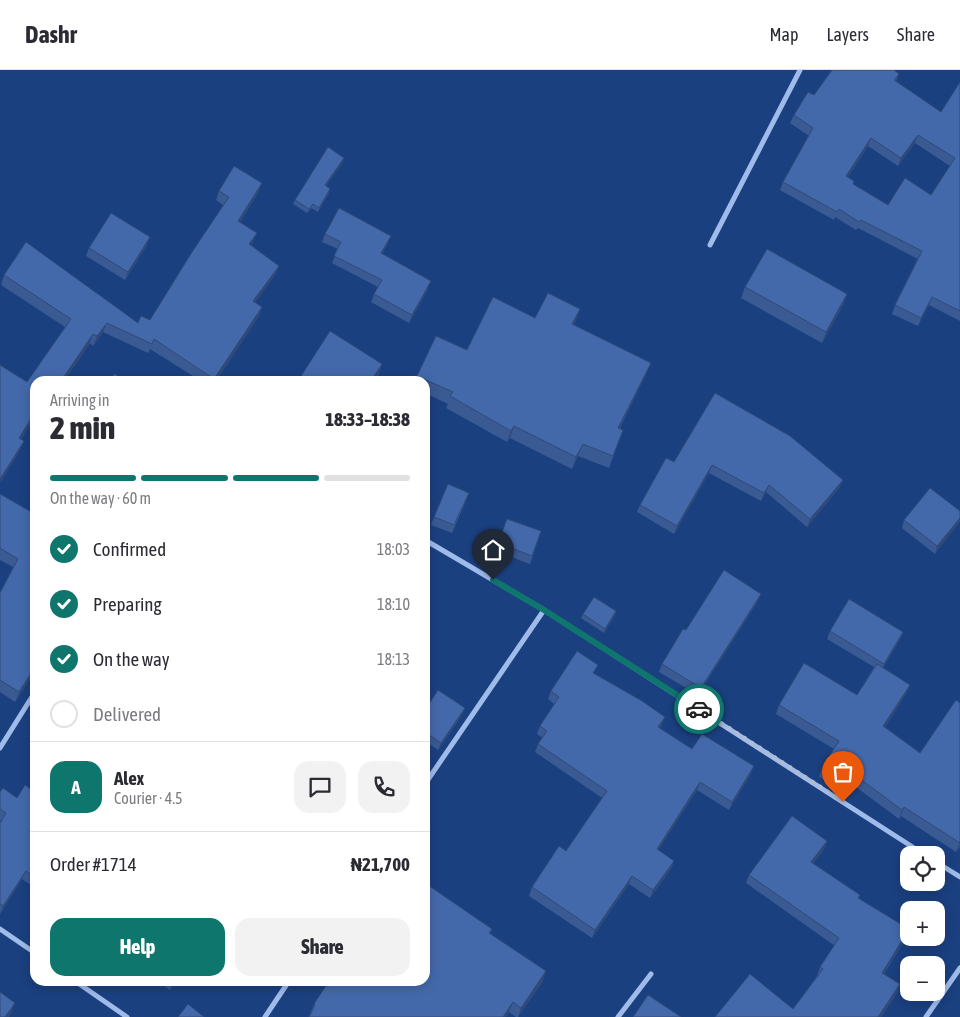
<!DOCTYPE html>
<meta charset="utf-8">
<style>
:root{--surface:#fff;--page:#f2f2f3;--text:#2b2b33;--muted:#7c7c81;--line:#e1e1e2;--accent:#0f766e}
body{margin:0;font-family:"Asap Condensed",sans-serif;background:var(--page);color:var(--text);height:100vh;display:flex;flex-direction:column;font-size:19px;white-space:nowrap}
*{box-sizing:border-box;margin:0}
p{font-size:16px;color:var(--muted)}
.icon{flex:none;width:28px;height:28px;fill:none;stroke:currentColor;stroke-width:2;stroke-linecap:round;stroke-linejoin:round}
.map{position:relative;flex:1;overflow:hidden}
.side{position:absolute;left:30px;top:306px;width:400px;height:610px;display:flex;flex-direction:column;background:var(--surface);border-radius:15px;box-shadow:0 2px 12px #0003}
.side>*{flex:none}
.buttons{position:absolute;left:900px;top:776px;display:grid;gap:10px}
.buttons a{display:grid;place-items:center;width:45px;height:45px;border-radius:10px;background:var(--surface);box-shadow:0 2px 12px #0003;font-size:25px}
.pin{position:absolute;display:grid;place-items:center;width:42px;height:42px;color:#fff;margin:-51px -21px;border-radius:50% 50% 50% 0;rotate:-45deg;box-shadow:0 0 5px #0007}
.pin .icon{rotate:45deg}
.courier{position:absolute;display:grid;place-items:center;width:50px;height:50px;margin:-25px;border:4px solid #0f766e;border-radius:50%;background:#fff;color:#222;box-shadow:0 1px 6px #0007}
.overview em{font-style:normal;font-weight:800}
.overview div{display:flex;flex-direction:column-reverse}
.overview{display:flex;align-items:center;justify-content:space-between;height:85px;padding:0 20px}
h1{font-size:32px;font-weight:800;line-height:38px}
.bar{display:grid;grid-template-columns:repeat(4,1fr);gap:8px 5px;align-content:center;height:60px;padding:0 20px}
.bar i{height:6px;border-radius:4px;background:var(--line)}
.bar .on{background:var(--accent)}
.bar p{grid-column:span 4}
.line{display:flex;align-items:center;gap:12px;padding:0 20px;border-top:1px solid var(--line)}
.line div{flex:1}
.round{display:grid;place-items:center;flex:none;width:52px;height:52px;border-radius:15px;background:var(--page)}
ol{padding:0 20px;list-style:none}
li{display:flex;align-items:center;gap:15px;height:55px}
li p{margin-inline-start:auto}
li .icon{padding:5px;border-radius:50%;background:var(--accent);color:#fff;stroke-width:4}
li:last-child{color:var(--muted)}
li i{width:28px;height:28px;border:2px solid var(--line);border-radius:50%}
.button{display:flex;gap:10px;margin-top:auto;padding:10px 20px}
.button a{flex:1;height:58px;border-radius:15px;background:var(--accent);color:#fff;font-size:20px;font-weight:800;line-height:58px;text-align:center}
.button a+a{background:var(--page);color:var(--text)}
header{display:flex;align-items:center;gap:30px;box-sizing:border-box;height:70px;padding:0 25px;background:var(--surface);border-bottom:1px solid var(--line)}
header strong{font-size:24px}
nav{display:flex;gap:28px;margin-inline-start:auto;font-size:18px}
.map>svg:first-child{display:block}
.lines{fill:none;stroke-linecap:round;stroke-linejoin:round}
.minor{stroke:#9fbbea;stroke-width:5}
.wall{fill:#3a5a93;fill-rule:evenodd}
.shaded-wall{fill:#304a78}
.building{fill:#4469ab;stroke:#304a78;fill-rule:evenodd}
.done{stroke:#afbcd3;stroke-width:5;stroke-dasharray:0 9}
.route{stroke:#0f766e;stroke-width:6}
</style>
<header>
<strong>Dashr</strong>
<nav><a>Map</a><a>Layers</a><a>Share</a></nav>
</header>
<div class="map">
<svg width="960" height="947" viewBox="0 0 960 947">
<rect width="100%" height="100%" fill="#1b4080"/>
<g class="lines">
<g class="minor">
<polyline points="710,175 800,0"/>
<polyline points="425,470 544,540 925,785"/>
<polyline points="0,678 35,622"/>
<polyline points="425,714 544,540"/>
<polyline points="936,792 960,807"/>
<polyline points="0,859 35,883"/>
<polyline points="75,911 127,947"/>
<polyline points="265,947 289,911"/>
<polyline points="618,947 651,904"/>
<polyline points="926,947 960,898"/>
</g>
</g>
<g class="wall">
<path d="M899,4L896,11L941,42L960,12V251L929,235L918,256L892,244L895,235L918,189L858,158L856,160L835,147L834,150L780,120L783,112L809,66L790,53L794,45L814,25ZM915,73L950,96L931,125L888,135L853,114L854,111L848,107L868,76L898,96Z"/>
<polygon points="343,92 326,116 329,123 318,142 311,138 307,143 293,134 295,130"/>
<polygon points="219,121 258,123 240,152 253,172 251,175 279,196 275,205 255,232 262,237 259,246 216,311 201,311 150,279 148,283 103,262 93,276 90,273 64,311 35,311 35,346 21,369 24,371 20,380 0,413 27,312 65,257 1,215 4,205 138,253 150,250 223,135 216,130"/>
<polygon points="325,164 388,173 382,184 428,219 409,253 371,232 374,224 378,217 332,193 338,179 322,172"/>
<polygon points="147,175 125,210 86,186 89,178"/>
<polygon points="745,217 847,224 843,235 822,273 741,228"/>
<polygon points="580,239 574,255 646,304 620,358 623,360 609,398 578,386 572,399 510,368 507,372 446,338 448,334 425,323 425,311 415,311 417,306 467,280"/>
<polygon points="382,294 378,306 374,311 300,311 301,306"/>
<polygon points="715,323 840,417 807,457 766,422 761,431 709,403 674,464 637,442 640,435 674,392"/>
<polygon points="0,424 35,444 35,601 15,632 0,622 0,523 13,497 0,490"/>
<polygon points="466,431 452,463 431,455 434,447"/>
<polygon points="960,441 935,484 902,458 904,450"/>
<polygon points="507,449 541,461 530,494 495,481"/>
<polygon points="758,531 698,625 659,602 662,594"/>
<polygon points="616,541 615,545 604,563 581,548 583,544"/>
<polygon points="830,561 903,562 900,569 883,598 910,615 906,624 885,657 920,683 956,630 960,777 956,782 901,746 899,749 852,714 846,723 819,707 822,697 834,679 776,644 779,635 857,625 874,597 827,569"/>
<polygon points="594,604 662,655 660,658 692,679 751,704 729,740 697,720 658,780 674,791 671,799 650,828 629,814 592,868 529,826 532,817 566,781 602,728 535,682 538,674 543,668 537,664 540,656 554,634 548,629 551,621"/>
<polygon points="465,638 462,645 438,680 425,671 425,640"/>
<polygon points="0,722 17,728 35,722 35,818 22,809 0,844 0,753 1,751 0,750"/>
<polygon points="827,771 824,779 813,794 860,825 859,828 906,868 884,904 900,914 897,923 881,947 715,947 793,939 817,906 820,897 835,876 746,813 749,805"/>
<polygon points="492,859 490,863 543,911 518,947 516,947 509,942 310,944 314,934"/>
<polygon points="157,911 175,911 170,920"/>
</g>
<g class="shaded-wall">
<polygon points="918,65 915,73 898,96 901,88"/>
<polygon points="871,68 868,76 843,115 846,106"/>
<polygon points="344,88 343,92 324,119 325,115"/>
<polygon points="262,113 258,123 235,160 238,151"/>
<polygon points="330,119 329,123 318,142 319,138"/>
<polygon points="257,163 253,172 246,184 249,174"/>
<polygon points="391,166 388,173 378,191 381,183"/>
<polygon points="150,167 147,175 125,210 128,202"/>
<polygon points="279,196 275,205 250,240 253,231"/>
<polygon points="431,211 428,219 409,253 412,245"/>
<polygon points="847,224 843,235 822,273 826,262"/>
<polygon points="932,227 929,235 918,256 921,248"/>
<polygon points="262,237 259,246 216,311 213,311 214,309"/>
<polygon points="580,239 576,250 568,266 572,254"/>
<polygon points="107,253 103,262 93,276 97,266"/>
<polygon points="93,264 90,273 64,311 61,311"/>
<polygon points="651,293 646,304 614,369 618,358"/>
<polygon points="382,294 378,306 374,311 371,311"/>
<polygon points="35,342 35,346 16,378 19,368"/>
<polygon points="514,356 510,368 507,372 511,361"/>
<polygon points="24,371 20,380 0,413 0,409"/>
<polygon points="583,374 578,386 572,399 576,387"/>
<polygon points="712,395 709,403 674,464 677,456"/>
<polygon points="843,410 840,417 807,457 810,449"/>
<polygon points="769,415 766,422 761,431 764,423"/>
<polygon points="960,448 960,452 935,484 937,476"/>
<polygon points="761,524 758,531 698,625 701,618"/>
<polygon points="616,541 615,545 604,563 605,559"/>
<polygon points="903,562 900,569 881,601 884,594"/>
<polygon points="35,597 35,601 15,632 19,622"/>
<polygon points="910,615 906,624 880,665 883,656"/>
<polygon points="465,638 462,645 438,680 441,673"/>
<polygon points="665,647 662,655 655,665 658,657"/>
<polygon points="754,696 751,704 729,740 732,732"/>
<polygon points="855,705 852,714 846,723 849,714"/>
<polygon points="700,712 697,720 654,787 657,779"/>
<polygon points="904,737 901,746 899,749 902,740"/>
<polygon points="827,771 824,779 808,801 811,792"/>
<polygon points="960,772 960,777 956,782"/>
<polygon points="674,791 671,799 650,828 653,820"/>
<polygon points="26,801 22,809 0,844 3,836"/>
<polygon points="632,806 629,814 592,868 595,860"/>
<polygon points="909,860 906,868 879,911 882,903"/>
<polygon points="546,901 543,911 518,947 521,938"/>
<polygon points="173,911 175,911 170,920"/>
<polygon points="900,914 897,923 881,947 878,947"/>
<polygon points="513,932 509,942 506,947 503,947"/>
<polygon points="15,933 11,944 9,947 5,947"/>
</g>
<g class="building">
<path d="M832,0H894L899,4L894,10L941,42L960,12V241L932,227L921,248L895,235L922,181L861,150L859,152L839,139L837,142L783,112L813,58L794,45L808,22L814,25ZM918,65L955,88L931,125L905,108L888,135L853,114L854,111L846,106L871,68L901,88Z"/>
<polygon points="328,77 344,88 325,115 330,119 319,138 313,134 309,139 295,130"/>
<polygon points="234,96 262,113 238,151 257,163 249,174 279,196 253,231 262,237 214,309 154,269 152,274 107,253 97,266 93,264 61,311 35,311 35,342 19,368 24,371 0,409 0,295 27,312 71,249 4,205 26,172 138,253 141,246 150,250 192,182 229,127 219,121"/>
<polygon points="339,138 391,166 381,183 431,211 412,245 374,224 382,210 334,186 341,172 325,164"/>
<polygon points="111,143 150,167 128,202 89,178"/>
<polygon points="767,179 847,224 826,262 745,217"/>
<polygon points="548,223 580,239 572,254 651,293 618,358 623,360 613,386 583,374 576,387 514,356 511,361 450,326 453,322 417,306 436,266 467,280 493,227 535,248"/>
<polygon points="330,261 382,294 371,311 309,311 301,306"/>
<polygon points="114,304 129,311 111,311"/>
<polygon points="715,323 790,366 843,410 810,449 769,415 764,423 712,395 677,456 640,435 666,388 674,392"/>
<polygon points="448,414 469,423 454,455 434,447"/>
<polygon points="930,418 960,441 960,448 937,476 904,450"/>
<polygon points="0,424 35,444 35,587 34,589 35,589 35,597 19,622 0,610 0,523 18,489 0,478"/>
<polygon points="507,449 541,461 532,486 498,473"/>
<polygon points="724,500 761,524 701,618 662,594 683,559 686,560"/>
<polygon points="594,527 616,541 605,559 583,544"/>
<polygon points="849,529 903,562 884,594 830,561"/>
<polygon points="577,581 598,595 593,603 642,631 665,647 658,657 692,679 702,664 754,696 732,732 700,712 657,779 674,791 653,820 632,806 595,860 532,817 559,776 566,781 607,721 538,674 547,661 540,656 559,627 551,621"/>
<polygon points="804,593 857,625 877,594 910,615 883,656 920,683 956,630 960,633 960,773 904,737 902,740 855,705 849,714 822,697 839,671 779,635"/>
<polygon points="438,620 465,638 441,673 425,662 425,640"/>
<polygon points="25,715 35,722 35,807 26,801 3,836 0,834 0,753 6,743 0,739 0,722 3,718 17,728"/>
<polygon points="792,746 827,771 811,792 860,825 858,828 909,859 882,903 900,914 878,947 715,947 750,904 793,939 823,899 820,897 839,868 749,805"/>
<polygon points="425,813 492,859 489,863 546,901 521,938 513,932 503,947 309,947 315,935 314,934 329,911 425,911"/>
<polygon points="0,922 15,933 5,947 0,947"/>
<polygon points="648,925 681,947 633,947"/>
<polygon points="188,934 204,947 178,947"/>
</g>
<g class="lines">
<polyline class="done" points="699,639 843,732"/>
<polyline class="route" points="493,510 544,540 699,639"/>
</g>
</svg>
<div class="buttons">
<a><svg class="icon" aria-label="locate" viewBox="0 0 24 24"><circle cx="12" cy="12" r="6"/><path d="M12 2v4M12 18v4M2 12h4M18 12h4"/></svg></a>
<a>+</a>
<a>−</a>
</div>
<div class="pin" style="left:843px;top:732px;background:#ea580c"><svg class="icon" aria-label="bag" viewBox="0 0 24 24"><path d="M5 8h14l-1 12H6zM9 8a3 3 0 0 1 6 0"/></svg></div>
<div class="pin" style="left:493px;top:510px;background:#1f2937"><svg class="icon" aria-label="home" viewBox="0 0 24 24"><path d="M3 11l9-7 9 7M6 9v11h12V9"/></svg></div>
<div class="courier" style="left:699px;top:639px"><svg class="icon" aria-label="car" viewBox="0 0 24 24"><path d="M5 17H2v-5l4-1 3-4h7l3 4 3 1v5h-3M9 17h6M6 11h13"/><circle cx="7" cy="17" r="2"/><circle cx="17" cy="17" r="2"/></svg></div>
<section class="side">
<div class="overview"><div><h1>2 min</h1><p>Arriving in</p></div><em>18:33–18:38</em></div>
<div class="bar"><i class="on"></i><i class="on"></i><i class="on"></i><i></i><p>On the way · 60 m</p></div>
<ol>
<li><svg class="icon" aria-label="check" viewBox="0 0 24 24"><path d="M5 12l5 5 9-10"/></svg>Confirmed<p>18:03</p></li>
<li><svg class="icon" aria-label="check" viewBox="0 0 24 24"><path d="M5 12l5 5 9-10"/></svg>Preparing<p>18:10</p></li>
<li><svg class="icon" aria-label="check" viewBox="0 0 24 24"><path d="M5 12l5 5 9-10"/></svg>On the way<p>18:13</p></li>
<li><i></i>Delivered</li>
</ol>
<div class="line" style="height:90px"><b class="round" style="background:var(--accent);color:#fff">A</b><div><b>Alex</b><p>Courier · 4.5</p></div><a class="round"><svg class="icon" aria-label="chat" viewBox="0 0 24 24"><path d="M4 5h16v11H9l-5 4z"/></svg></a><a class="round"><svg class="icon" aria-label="phone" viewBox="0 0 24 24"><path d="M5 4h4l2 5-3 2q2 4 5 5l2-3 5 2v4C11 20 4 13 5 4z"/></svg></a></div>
<div class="line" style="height:65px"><div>Order #1714</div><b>₦21,700</b></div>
<div class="button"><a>Help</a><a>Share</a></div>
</section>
</div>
